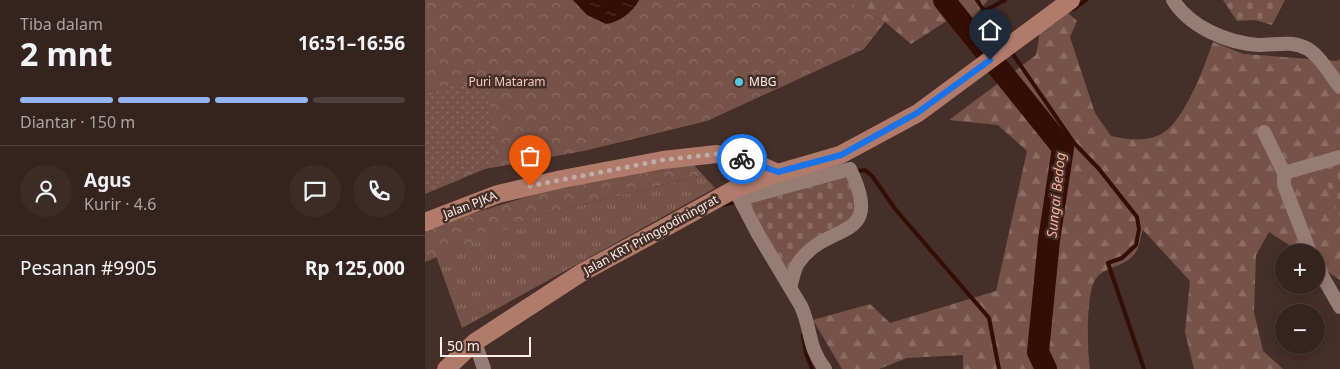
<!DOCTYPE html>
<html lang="id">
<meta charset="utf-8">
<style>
:root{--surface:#34231e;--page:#3c2b27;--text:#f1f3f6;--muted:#a9a4a4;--line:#4e403c;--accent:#95b2f1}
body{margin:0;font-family:"Noto Sans",sans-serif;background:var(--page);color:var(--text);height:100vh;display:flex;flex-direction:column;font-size:19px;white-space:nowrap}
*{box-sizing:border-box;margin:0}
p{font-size:16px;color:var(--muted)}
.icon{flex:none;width:28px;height:28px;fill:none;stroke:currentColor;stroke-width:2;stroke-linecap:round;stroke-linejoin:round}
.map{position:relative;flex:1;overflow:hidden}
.details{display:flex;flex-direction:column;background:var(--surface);width:425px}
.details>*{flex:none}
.fabs{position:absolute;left:850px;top:244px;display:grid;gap:10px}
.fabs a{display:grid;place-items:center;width:50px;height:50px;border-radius:50%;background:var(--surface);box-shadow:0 2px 12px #0003,0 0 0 1px var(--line);font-size:25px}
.scale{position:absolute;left:15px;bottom:12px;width:91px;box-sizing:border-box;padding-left:5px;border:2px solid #feefea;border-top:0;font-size:14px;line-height:18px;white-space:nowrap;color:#feefea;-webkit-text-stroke:4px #462f28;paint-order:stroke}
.pin{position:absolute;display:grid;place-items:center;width:42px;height:42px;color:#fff;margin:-51px -21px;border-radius:50% 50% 50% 0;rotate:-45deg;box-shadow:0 0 5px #0007}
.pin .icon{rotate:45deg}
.courier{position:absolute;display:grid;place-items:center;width:50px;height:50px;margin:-25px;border:4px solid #1a73e8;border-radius:50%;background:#fff;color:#222;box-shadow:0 1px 6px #0007}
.overview em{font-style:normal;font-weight:700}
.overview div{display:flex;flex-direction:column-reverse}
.overview{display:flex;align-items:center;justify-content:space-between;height:85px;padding:0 20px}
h1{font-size:32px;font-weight:700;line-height:38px}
.bar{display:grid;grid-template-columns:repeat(4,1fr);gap:8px 5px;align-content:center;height:60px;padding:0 20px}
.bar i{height:6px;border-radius:4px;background:var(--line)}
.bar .on{background:var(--accent)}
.bar p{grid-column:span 4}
.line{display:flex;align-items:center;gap:12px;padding:0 20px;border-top:1px solid var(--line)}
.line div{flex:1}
.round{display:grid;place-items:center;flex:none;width:52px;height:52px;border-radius:26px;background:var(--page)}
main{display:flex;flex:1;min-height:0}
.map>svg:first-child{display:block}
.grass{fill:url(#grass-tufts)}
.forest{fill:url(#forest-firs)}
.cemetery{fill:url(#cemetery-stones)}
.park{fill:url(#park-crowns)}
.garden{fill:url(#garden-dots)}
.water{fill:url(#water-ripples)}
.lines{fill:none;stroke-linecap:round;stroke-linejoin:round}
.stream{stroke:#330e04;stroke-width:4}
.river{stroke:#330e04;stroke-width:22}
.minor{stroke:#977c74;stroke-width:14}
.major{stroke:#b17b6c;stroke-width:18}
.done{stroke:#beaca6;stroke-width:5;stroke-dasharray:0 9}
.route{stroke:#1a73e8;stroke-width:6}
.poi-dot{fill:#59c8e4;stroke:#462f28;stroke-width:2}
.labels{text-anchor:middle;stroke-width:5;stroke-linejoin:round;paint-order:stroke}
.park-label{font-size:12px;fill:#f9cbbd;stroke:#462f28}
.poi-label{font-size:12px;fill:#feefea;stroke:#462f28;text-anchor:start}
.street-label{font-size:12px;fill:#feefea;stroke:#462f28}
.water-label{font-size:14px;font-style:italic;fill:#f8ae98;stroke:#462f28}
</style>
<main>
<section class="details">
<div class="overview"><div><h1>2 mnt</h1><p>Tiba dalam</p></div><em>16:51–16:56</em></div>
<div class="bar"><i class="on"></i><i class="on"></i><i class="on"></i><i></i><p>Diantar · 150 m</p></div>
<div class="line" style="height:90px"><a class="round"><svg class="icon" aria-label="person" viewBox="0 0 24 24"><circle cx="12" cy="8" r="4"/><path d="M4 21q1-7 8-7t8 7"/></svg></a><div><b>Agus</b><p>Kurir · 4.6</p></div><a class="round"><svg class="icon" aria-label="chat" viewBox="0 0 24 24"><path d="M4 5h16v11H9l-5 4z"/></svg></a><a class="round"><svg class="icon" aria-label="phone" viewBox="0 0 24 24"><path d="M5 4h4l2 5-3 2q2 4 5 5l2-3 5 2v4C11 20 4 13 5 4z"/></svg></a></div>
<div class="line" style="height:65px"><div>Pesanan #9905</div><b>Rp 125,000</b></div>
</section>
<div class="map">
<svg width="915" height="369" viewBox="0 0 915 369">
<defs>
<pattern id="grass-tufts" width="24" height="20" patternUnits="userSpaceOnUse" patternTransform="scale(1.25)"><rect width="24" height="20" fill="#765348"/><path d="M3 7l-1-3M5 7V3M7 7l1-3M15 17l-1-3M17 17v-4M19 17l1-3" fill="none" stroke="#8b6c63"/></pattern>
<pattern id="forest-firs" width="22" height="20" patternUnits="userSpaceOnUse" patternTransform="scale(1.25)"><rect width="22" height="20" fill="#765348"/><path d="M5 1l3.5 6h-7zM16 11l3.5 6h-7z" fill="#8b6c63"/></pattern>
<pattern id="cemetery-stones" width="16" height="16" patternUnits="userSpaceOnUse" patternTransform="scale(1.25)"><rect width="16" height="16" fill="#765348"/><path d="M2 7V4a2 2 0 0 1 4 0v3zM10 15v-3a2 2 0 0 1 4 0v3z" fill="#8b6c63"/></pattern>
<pattern id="park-crowns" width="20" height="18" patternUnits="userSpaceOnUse" patternTransform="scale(1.25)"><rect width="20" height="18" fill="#765348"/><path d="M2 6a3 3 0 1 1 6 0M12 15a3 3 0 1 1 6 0" fill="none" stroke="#8b6c63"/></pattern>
<pattern id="garden-dots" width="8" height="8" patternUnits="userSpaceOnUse" patternTransform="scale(1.25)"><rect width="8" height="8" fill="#765348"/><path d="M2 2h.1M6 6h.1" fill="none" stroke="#8b6c63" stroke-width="1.8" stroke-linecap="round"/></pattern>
<pattern id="water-ripples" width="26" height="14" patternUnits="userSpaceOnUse" patternTransform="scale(1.25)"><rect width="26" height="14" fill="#330e04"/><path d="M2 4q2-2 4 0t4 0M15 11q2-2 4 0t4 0" fill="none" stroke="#523129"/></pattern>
</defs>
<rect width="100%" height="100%" fill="#462f28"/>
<polygon class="grass" points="278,175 290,188 37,328 11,256 117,215"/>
<g class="forest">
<polygon points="421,0 563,0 541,27 531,15 486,44 460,22"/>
<path d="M642,12L652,21L645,37L670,113L686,136C701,139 717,142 732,136C758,127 779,67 788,42L819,54L912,61L915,59V280L891,264V252H875L844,232L831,255L829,312L838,351L858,369H769L760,332L765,281L718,230C715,237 715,246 711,252C701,268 679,265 670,280C661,294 662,352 665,369H538V355L482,358L454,369H417L388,320L445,304L465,323L571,291L602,151L573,125L524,120L611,55L615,31L632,22Z"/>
</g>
<g class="cemetery">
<polygon points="798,0 860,0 847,25 830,20 812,21"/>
<polygon points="915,162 915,217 896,167"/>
<polygon points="421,169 434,215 383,251 365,287 316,201"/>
</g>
<g class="park">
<polygon points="0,0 421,0 460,22 439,49 282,121 159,151 60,169 0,194"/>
<polygon points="268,164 278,175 117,215 0,262 0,231 24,221 140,185"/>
</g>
<polygon class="garden" points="30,86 46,86 65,93 71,161 0,191 0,96"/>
<path class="water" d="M148,0H214C208,12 195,22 181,24L162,15Z"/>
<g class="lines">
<g class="stream">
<polyline points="552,0 580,43"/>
<polyline points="648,9 661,0"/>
<polyline points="559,11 580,0"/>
<polyline points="585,50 649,143 674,169 712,217 714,229 711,245 697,258 683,263 719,369"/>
<polyline points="433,171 440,170 447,176 471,210 564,318 574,369"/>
<polyline points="297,205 312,202"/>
<polyline points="378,335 381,353 387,369"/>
</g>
<polyline class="river" points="519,0 638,148 624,240 613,352 621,369"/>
<g class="minor">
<path d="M748,0C765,27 802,43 834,45C852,45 866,40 883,49C896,57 906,76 915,87"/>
<polyline points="839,132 859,173"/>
<path d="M311,192L333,234L376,306C387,330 382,346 400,369"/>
<path d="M315,199L425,169C461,243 402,221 374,262C369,268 368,279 365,287"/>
<polyline points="885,252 859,185 859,173 915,157"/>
<polyline points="891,265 915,307"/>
<polyline points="50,342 59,369"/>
</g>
<g class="major">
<polyline points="0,222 73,194 137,179 238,160 292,154 321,159 353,173"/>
<polyline points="21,369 50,342 156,273 232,232 310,189 353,173 415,155 493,113 646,0"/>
</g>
</g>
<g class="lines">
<polyline class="done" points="105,186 238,160 292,154 317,159"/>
<polyline class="route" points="317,159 353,172 416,155 492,113 565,60"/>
</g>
<circle class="poi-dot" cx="314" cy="82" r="5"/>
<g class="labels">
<g class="park-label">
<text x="82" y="86">Puri Mataram</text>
</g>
<g class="poi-label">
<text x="324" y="86">MBG</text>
</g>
<g class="street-label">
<text transform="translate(45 205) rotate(-21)" y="4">Jalan PJKA</text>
<text transform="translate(226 235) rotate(-29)" y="4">Jalan KRT Pringgodiningrat</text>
</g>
<g class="water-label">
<text transform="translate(631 195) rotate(-84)" y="5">Sungai Bedog</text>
</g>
</g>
</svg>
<div class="fabs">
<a>+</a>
<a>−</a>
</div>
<div class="scale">50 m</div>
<div class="pin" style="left:105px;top:186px;background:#ea580c"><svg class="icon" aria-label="bag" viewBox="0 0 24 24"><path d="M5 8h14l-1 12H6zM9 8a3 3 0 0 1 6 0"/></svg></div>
<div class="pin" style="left:565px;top:60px;background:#1f2937"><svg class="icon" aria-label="home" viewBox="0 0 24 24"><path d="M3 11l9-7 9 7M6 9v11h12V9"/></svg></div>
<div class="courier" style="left:317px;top:159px"><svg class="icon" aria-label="bike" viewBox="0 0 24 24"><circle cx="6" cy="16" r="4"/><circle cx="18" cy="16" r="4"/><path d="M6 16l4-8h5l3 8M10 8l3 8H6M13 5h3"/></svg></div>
</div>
</main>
